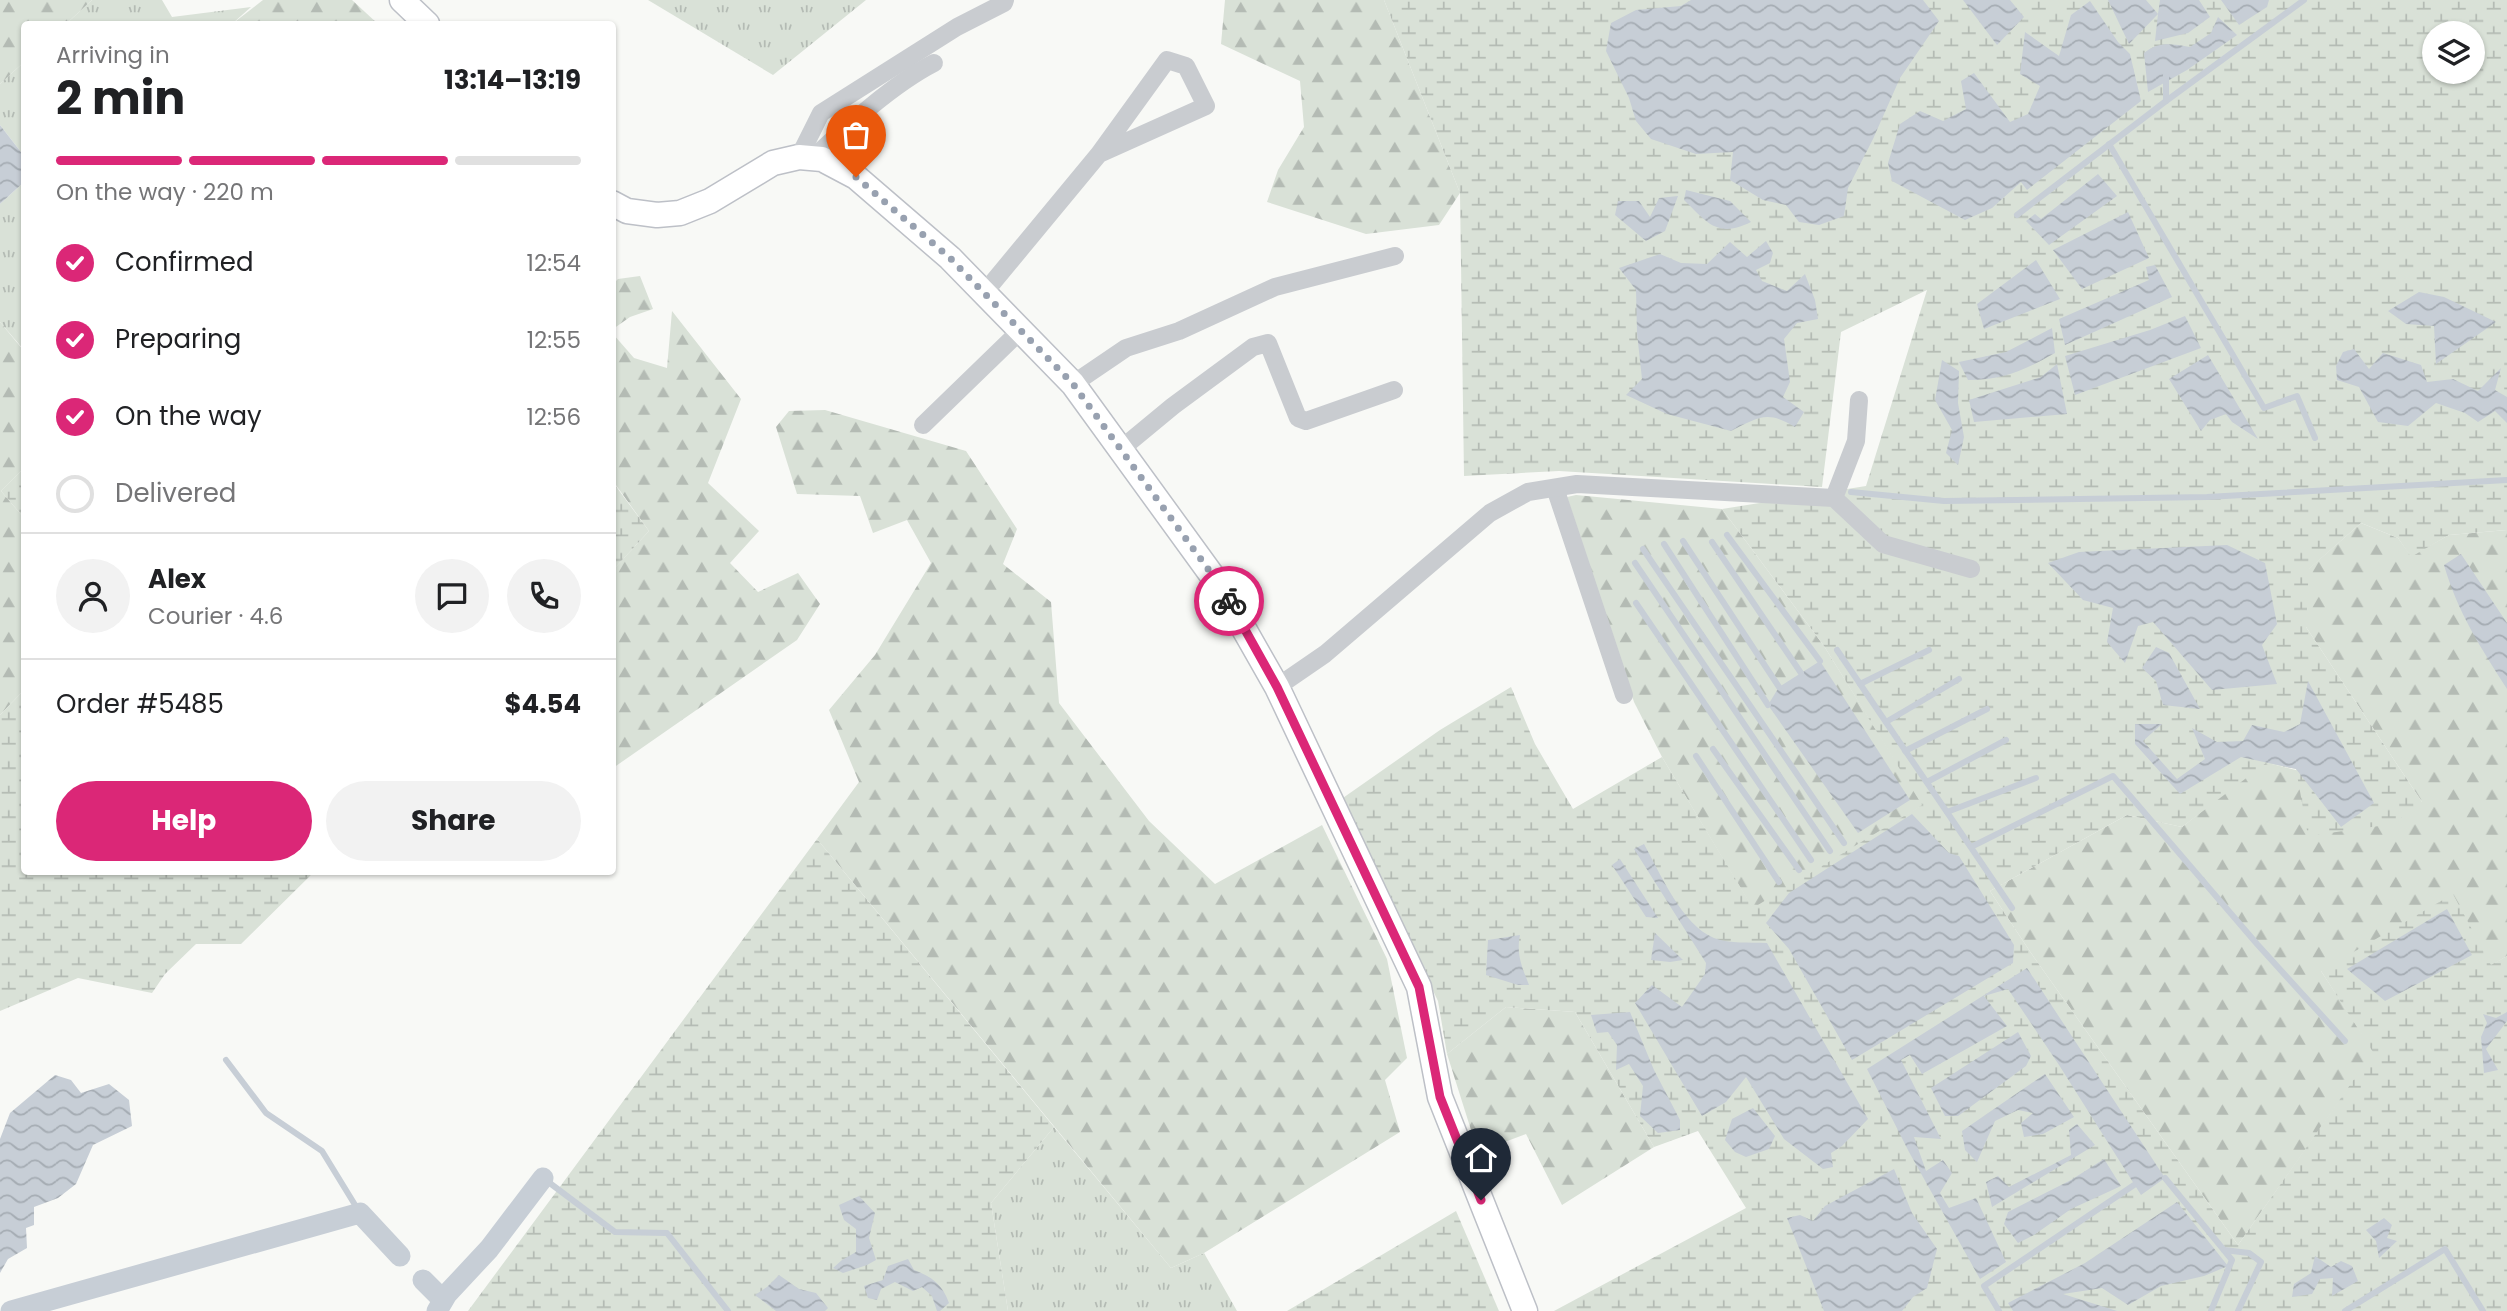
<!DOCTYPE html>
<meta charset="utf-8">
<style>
:root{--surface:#fff;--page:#f2f2f2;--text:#202124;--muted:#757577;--line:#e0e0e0;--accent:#db2777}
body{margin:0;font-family:Poppins,sans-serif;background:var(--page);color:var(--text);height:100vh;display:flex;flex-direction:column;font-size:26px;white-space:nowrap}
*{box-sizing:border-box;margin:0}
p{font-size:23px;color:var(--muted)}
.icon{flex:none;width:38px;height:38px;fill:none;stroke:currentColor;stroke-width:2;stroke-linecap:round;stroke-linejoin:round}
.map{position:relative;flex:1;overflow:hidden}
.drawer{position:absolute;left:21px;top:21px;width:595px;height:854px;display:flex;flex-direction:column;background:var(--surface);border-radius:7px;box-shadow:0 2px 5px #0004}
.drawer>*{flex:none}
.fabs{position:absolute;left:2422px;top:21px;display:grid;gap:14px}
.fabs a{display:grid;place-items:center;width:63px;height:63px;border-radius:50%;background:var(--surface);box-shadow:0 2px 5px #0004;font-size:35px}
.pin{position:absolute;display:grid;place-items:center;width:60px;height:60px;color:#fff;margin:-72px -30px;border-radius:50% 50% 50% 0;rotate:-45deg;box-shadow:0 0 7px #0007}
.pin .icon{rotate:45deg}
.courier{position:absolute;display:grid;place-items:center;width:70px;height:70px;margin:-35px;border:5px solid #db2777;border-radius:50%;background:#fff;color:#222;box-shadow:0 2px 9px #0007}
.headline em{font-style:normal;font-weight:700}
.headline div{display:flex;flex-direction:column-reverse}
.headline{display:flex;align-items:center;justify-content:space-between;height:119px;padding:0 35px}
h1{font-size:46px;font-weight:700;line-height:52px}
.bar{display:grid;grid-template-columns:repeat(4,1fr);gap:10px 7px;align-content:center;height:84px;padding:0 35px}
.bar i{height:9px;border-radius:5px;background:var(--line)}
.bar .on{background:var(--accent)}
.bar p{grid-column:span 4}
.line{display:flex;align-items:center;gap:18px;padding:0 35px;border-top:2px solid var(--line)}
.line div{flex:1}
.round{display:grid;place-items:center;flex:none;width:74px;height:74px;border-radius:37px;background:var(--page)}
ol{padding:0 35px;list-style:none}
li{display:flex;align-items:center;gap:21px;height:77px}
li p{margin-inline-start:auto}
li .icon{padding:7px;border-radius:50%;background:var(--accent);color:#fff;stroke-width:4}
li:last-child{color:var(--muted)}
li i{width:38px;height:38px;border:4px solid var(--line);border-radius:50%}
.button{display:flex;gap:14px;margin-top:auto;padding:14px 35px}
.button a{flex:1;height:80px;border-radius:42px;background:var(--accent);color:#fff;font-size:28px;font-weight:700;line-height:80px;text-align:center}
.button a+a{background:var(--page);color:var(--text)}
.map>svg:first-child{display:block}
.grass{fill:url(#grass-tufts)}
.forest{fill:url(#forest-firs)}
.wetland{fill:url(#wetland-marsh);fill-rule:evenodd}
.water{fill:url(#water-waves)}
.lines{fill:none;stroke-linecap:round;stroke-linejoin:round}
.stream{stroke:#c7ced6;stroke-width:6}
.canal{stroke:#c7ced6;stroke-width:21}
.secondary-casing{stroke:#bdc0c7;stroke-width:27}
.street{stroke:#c9ccd0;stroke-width:18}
.secondary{stroke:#fff;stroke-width:24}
.done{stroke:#98a1b0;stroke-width:7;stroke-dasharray:0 12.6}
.route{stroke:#db2777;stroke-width:9}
</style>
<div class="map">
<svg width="2507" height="1311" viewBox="0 0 2507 1311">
<defs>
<pattern id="grass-tufts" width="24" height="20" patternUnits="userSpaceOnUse" patternTransform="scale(1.75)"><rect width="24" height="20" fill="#d9e1d7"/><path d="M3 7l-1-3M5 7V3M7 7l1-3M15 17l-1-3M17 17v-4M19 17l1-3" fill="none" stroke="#b4bbb4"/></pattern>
<pattern id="forest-firs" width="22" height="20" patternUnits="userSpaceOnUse" patternTransform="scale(1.75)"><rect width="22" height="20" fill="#d9e1d7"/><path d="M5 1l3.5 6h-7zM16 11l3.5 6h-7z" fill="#b4bbb4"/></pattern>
<pattern id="wetland-marsh" width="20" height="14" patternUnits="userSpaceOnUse" patternTransform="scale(1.75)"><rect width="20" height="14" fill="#d9e1d7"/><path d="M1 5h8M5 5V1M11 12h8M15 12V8" fill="none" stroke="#b4bbb4"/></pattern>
<pattern id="water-waves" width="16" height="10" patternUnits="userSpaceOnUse" patternTransform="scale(1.75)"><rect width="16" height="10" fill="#c7ced6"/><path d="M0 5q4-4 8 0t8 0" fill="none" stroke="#a5acb3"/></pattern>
</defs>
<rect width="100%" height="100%" fill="#f8f9f6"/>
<g class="grass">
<polygon points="92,0 162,0 172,17 251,7 232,24 66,24"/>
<polygon points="648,0 866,0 773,75"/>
<polygon points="24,62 24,156 0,125 0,84"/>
<polygon points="24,182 24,350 0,322 0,204"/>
<polygon points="1054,1127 1171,1268 1204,1253 1237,1311 1008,1311 991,1203"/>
</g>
<g class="forest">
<polygon points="0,0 92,0 66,24 24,24 24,62 0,84"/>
<polygon points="263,0 352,0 378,24 232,24"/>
<polygon points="1225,0 1384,0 1460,193 1439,225 1366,234 1267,202 1278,170 1304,127 1300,81 1221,44"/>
<polygon points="640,276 653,309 630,317 613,329 613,284 618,279"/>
<polygon points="672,311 741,399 708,483 759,531 730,563 758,592 798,573 820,604 797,640 613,768 612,571 649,531 613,481 613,334 634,358 667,368"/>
<polygon points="0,322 24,351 24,468 1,491 24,518 24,690 0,715"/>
<polygon points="825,410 966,451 1017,529 1003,564 1051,602 1059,703 1149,821 1215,884 1322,825 1387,959 1407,1058 1385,1080 1400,1132 1204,1253 1171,1268 817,839 859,782 829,710 875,655 931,563 907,520 873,533 860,496 797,494 776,427 789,411"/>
<polygon points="1576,495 1722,509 1824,646 1923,805 1753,909 1662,757 1634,702 1567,497"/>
<polygon points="2361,523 2398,538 2411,556 2449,535 2507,530 2507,956 2492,965 2321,971 2374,1052 2238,1245 2031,953 1990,891 2127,815 2182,827 2264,762 2422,802 2306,627 2304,573"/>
<polygon points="1506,1007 1575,1012 1654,1147 1562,1205 1526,1134 1478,1152 1447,1054"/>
</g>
<g class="wetland">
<path d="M1384,0H2507V530L2449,535L2411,557L2398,538L2361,523L2309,569L2306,627L2422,802L2393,824L2308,836L2296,769L2266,763L2182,827L2127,815L1990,891L2031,953L2238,1245L2373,1052L2321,971L2453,894L2491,965L2507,956V1311H1554L1746,1208L1698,1131L1654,1147L1575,1012L1506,1007L1447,1054L1438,1001L1340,800L1440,730L1511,687L1535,744L1573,809L1662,757L1753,908L1922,805L1824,646L1722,509L1866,486L1927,290L1841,332L1822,487L1559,471L1464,476L1460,193ZM2434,33H2473V72H2434Z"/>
<polygon points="24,468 24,518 1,491"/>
<polygon points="612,481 649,531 613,570 612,570"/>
<polygon points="24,690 24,872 314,872 241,944 196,944 165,974 152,993 78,978 0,1011 0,715"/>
<polygon points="817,839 1054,1127 991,1203 1008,1311 468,1311"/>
<polygon points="1456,1211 1499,1311 1287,1311"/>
</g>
<g class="water">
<polygon points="1691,0 1923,0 1939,21 1900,78 1873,139 1848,188 1844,216 1819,225 1799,222 1786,205 1763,200 1730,180 1733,152 1696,154 1651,139 1636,121 1629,98 1606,51 1611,23 1636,10 1681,6"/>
<polygon points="1963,0 2010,0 2024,17 1997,45"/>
<polygon points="2108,0 2146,0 2158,14 2160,0 2199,0 2210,17 2188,33 2155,41 2158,14 2129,44"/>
<polygon points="2221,0 2269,0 2267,7 2239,25"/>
<polygon points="2090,1 2118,42 2130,54 2141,101 2027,190 2021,182 1992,208 1965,220 1892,181 1888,163 1900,124 1920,111 1943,121 1966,109 1961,81 1974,73 2010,122 2028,114 2040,86 2020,74 2025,32 2059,56 2071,15"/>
<path d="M2218,17L2237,35L2187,70L2148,92L2144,53C2159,41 2172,44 2190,47L2211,33Z"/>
<polygon points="0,125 24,156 24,182 0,204"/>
<polygon points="2098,174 2117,196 2049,245 2026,221 2035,214 2041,219"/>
<path d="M1686,190L1730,201L1751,222C1717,239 1707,222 1684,200Z"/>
<polygon points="1678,196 1665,231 1646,241 1615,215 1618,201 1639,201 1650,217 1659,198"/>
<polygon points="2128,212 2149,258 2082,289 2053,250"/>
<path d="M1766,241L1773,253L1770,263L1756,270L1762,281L1787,291L1805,274L1815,300L1818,319L1797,323L1784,339L1790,382L1783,397L1804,412L1795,427C1767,410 1759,417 1731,431L1667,414L1626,395L1642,379L1637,333L1636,290L1619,268L1660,254L1681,263L1707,264L1730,242L1747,257Z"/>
<polygon points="2036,260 2060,299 1984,329 1977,304"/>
<polygon points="2155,265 2172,297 2065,345 2059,319 2149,280 2146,267"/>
<polygon points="2419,292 2444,297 2496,322 2436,364 2434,326 2406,324 2388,311"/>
<polygon points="2185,316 2201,348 2075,395 2065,356 2150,330"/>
<path d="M2052,328L2055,353C2025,370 2003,380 1968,380L1959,362L2006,352Z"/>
<polygon points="2354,349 2369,369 2383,353 2421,365 2427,382 2453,379 2478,391 2501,368 2495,390 2507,397 2507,423 2495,411 2478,422 2465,413 2436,403 2408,426 2378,422 2359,387 2337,380 2336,366 2343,352"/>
<polygon points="2208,355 2258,439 2232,422 2226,414 2210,420 2201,431 2169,379"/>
<polygon points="1942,360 1959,371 1958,403 1964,437 1958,465 1946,453 1952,430 1935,400"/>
<polygon points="2057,364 2067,414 1974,422 1969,400 2041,377"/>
<polygon points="2227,545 2265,563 2277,624 2262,645 2277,684 2212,690 2153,622 2138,626 2125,663 2107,642 2113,608 2083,600 2048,563 2079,552"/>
<path d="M2461,554L2507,623V689C2481,648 2457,611 2444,565Z"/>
<polygon points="2156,647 2169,653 2200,709 2163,705 2156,681 2142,668"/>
<polygon points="1820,661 1910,800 1858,833 1768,705 1779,687"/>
<polygon points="2308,681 2374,803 2341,827 2296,769 2241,757 2180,794 2135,744 2135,724 2162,724 2143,741 2177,779 2205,759 2192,728 2217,742 2243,741 2252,725 2284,732 2300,724"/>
<polygon points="1912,814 1949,853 1959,856 2014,945 2013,963 1852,1060 1789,949 1766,923 1789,893"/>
<path d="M1644,844C1660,873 1682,925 1714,938C1730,944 1750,942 1767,943L1868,1119L1842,1146L1831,1153L1833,1167L1823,1169L1784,1139L1746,1077L1726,1102L1702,1116L1635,1003L1652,985L1682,1007L1705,974L1706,963L1634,849Z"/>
<polygon points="1620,859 1658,918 1646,917 1612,865"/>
<polygon points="2447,909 2472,955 2385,1001 2347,969"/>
<polygon points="1655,933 1683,960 1670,962 1651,960"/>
<path d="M1520,935C1516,954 1522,967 1529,985H1518L1486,975L1488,940Z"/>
<polygon points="2027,968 2165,1178 2141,1195 2059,1065 2008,989 1984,996 2007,1026 1922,1074 1910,1055 1901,1060 1941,1139 1914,1137 1926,1171 1943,1160 1952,1173 1940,1193 1949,1208 1976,1198 2006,1262 1980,1279 1909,1152 1867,1069"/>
<polygon points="1630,1012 1654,1070 1680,1120 1680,1130 1658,1133 1640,1116 1643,1086 1629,1064 1616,1070 1617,1045 1608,1032 1597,1033 1591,1015"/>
<polygon points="2507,1012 2507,1021 2486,1049 2498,1070 2484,1073 2481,1037 2487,1023 2483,1014 2496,1018"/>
<polygon points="2018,1032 2031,1056 2026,1066 1958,1116 1945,1116 1931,1088"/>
<polygon points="2045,1074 2074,1117 2043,1134 2024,1137 2021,1123 2033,1113 2018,1110 1995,1121 1977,1162 1965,1150 1962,1131"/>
<polygon points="55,1075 71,1080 81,1093 109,1084 129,1100 132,1126 93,1145 76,1184 58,1198 34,1207 34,1225 26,1228 27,1248 8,1259 0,1273 0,1139 10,1113"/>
<polygon points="1753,1108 1775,1136 1769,1149 1746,1157 1735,1152 1725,1140 1732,1119"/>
<polygon points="2077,1124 2095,1145 1992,1207 1986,1182 1998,1176 2009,1187 2071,1155 2069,1130"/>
<polygon points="2104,1159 2121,1186 2071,1209 2034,1235 2018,1243 2004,1224 2008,1212 2071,1180"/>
<polygon points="1894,1169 1912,1213 1937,1249 1927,1288 1913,1297 1902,1311 1824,1311 1787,1218 1800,1215 1813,1221 1825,1206"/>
<polygon points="859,1196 875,1213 869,1238 876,1260 867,1265 843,1273 833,1268 842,1260 856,1252 856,1229 844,1220 839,1205"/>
<polygon points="2177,1202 2228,1266 2204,1276 2161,1286 2128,1305 2102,1288 2063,1294 2117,1311 2013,1311 2008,1303 2085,1263"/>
<polygon points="2384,1218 2392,1225 2387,1238 2397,1241 2379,1258 2376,1241 2366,1230"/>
<polygon points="2315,1256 2331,1267 2341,1261 2352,1266 2358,1281 2332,1296 2333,1278 2320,1279 2312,1294 2292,1297 2294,1284 2311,1273"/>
<path d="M908,1259L914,1270C931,1276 943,1285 949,1303L940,1311H937L932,1296L922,1287L913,1291L895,1282L881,1289L877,1300L868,1298L864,1286L883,1280L888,1266Z"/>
<polygon points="779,1275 799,1289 816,1293 828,1308 825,1311 776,1311 755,1295 767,1287"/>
</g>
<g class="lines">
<g class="stream">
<polyline points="2166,101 2166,75"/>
<polyline points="2109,144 2264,408 2297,396 2315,438"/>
<polyline points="2017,215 2166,101 2304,0"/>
<polyline points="1851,492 1944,501 2207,497 2507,480"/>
<polyline points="1727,535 1820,661"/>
<polyline points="1683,541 1779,687"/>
<polyline points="1712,542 1801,673"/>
<polyline points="1664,544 1768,705"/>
<polyline points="1643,549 1844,843"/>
<polyline points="1635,563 1830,851"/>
<polyline points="1636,603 1811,860"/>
<polyline points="1837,650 2012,908"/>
<polyline points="1860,684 1929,650"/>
<polyline points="1886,722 1959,679"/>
<polyline points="1713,749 1799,870"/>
<polyline points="1905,751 1987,709"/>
<polyline points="1696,756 1779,882"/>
<polyline points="1927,782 2006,740"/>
<polyline points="1947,812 2036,778"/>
<polyline points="1971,847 2113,776 2257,944 2345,1041"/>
<polyline points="226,1060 266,1113 322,1151 360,1213"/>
<polyline points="543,1178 615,1232 667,1233 728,1311"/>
<polyline points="2165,1178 2232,1260 2211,1311"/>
<polyline points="2224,1250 2249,1253 2261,1262 2238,1311"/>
<polyline points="1999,1311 1984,1286 2134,1185"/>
<polyline points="2345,1311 2445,1249 2483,1311"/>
</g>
<g class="canal">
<polyline points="423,1280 443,1300"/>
<polyline points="11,1311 360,1213 400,1256"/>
<polyline points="437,1311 447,1294 489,1249 543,1178"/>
</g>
<defs>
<g id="secondary">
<polyline points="402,0 427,24"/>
<polyline points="612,203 627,211 657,215 680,213 710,201 773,163 799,157 822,159 856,177 950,258 1073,384 1219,585 1277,687 1419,987 1440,1097 1525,1311"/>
</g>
</defs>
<use href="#secondary" class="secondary-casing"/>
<g class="street">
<polyline points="799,157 821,113 957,27 1004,3 1005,0"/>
<path d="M813,158C847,126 893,84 934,63"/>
<polyline points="984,293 1099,154 1206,106 1186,66 1167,60 1099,154"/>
<polyline points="1073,384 1126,348 1179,331 1275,287 1395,256"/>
<polyline points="923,425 1021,330"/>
<polyline points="1121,449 1173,406 1253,347 1268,343 1298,418 1306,421 1394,390"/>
<polyline points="1555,488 1624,695"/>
<polyline points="1834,498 1856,441 1859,400"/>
<polyline points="1277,687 1325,654 1490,513 1528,492 1577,484 1834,498 1883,544 1971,569"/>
</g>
<use href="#secondary" class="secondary"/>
</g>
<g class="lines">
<polyline class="done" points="856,177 950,258 1073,384 1219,584 1229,601"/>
<polyline class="route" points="1229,601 1277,687 1419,987 1440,1097 1481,1200"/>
</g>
</svg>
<div class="fabs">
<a><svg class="icon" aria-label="layers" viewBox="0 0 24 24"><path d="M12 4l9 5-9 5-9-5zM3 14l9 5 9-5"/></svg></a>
</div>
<div class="pin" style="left:856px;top:177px;background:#ea580c"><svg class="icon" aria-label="bag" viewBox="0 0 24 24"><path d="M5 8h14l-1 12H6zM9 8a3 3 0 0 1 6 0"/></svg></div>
<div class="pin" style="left:1481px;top:1200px;background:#1f2937"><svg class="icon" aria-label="home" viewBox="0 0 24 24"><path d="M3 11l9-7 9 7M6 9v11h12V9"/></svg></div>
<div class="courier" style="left:1229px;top:601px"><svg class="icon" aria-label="bike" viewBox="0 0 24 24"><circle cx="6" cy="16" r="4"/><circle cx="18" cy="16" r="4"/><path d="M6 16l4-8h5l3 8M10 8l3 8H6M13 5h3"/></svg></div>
<section class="drawer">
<div class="headline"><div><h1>2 min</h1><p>Arriving in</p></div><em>13:14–13:19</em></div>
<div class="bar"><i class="on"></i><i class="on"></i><i class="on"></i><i></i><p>On the way · 220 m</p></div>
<ol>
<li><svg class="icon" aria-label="check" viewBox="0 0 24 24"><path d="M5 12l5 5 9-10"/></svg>Confirmed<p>12:54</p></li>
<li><svg class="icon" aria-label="check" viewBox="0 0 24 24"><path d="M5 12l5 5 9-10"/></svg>Preparing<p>12:55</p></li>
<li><svg class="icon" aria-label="check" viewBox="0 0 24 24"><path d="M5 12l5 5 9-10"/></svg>On the way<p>12:56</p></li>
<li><i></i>Delivered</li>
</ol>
<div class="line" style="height:126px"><a class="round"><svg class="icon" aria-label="person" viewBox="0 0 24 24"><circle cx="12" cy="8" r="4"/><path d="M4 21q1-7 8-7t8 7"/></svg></a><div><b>Alex</b><p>Courier · 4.6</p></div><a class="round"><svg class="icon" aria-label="chat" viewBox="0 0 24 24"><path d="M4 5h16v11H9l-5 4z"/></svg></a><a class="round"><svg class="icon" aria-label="phone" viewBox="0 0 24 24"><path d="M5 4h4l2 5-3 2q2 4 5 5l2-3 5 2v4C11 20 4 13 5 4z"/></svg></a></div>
<div class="line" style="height:91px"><div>Order #5485</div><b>$4.54</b></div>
<div class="button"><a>Help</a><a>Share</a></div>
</section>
</div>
